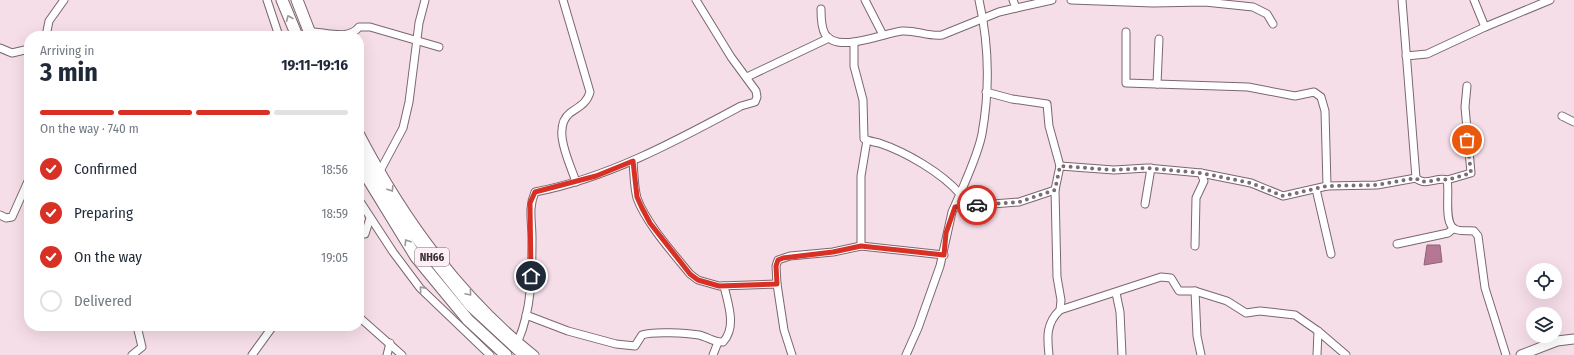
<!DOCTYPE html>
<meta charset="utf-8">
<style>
:root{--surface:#fff;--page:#f2f2f3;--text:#1f2937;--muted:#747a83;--line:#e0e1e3;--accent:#d93025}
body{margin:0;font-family:"Fira Sans Condensed",sans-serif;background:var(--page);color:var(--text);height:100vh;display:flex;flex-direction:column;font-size:15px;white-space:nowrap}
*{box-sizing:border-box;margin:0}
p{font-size:13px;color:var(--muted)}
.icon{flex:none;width:22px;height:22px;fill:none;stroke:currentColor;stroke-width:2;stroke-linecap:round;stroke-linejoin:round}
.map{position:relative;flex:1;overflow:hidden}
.side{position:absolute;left:24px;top:31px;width:340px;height:300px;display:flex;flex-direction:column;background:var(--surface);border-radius:16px;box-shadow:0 4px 16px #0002}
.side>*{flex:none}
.fabs{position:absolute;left:1526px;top:263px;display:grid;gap:8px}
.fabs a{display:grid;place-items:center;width:36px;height:36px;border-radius:50%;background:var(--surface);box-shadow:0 4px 16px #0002;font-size:20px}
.pin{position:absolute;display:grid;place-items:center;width:34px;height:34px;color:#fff;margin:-17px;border:2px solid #fff;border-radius:50%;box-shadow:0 1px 4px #0007}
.courier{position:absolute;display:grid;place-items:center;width:40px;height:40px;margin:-20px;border:3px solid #d93025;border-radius:50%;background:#fff;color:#222;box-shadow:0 1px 5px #0007}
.head em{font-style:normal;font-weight:700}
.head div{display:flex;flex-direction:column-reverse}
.head{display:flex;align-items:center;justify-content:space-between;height:68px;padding:0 16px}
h1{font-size:26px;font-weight:700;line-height:30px}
.bar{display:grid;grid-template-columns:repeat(4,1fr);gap:6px 4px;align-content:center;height:48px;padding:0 16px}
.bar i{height:5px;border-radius:3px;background:var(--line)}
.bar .active{background:var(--accent)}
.bar p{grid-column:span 4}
ol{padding:0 16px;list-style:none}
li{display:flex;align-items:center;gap:12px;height:44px}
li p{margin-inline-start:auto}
li .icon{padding:4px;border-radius:50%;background:var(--accent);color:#fff;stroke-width:4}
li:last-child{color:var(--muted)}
li i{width:22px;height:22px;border:2px solid var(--line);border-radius:50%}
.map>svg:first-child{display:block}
.water{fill:#b67794;stroke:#906277}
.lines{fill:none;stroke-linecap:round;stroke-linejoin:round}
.minor-casing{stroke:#7b676f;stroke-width:9}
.major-casing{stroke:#7b676f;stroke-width:11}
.highway-casing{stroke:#7b676f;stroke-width:13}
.minor{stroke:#fff;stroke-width:7}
.major{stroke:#fff;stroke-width:9}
.highway{stroke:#fff;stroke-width:11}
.oneway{stroke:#9c989a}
.done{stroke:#7b6d73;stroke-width:4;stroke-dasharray:0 7.2}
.route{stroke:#d93025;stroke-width:5}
.labels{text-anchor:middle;stroke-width:3;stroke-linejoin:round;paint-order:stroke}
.shield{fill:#fdeff5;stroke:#74696e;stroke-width:1}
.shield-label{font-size:11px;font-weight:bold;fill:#393034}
</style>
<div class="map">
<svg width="1574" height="355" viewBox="0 0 1574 355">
<rect width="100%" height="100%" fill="#f6dee8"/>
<polygon class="water" points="1427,245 1440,245 1442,262 1424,265"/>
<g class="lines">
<defs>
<g id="minor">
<polyline points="267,0 279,36"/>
<path d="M563,0L590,92C587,103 580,106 570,113C551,128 570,163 576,182"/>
<polyline points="865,0 883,35"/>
<polyline points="1071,0 1153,3 1205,2 1253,7 1267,14 1273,24"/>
<path d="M1402,0L1416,178C1425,187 1438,176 1447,180C1450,191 1443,224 1455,229C1460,232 1468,230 1474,231L1478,236L1485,288L1506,355"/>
<polyline points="1474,0 1485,27 1550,0"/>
<polyline points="1016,8 1052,0"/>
<path d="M821,9C821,17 821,27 825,34C837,54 884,33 902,31C916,30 929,37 942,35L999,12L1016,8L1013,0"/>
<path d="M314,32C329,33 349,40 359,27H370L439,47"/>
<polyline points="1126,32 1126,83 1248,87 1295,96 1314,92 1321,97 1325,111 1327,186"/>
<polyline points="46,36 49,21 64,0"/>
<path d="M854,42V66L863,100L864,139C869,141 874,142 879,143C906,152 942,173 960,194L952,212L940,266L918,328L906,355"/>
<polyline points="0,48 12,53 29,49"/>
<polyline points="1406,56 1427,54 1485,27"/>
<polyline points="747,77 829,38"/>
<polyline points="1157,84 1159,39"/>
<polyline points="986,92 1012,99 1047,104 1049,126 1060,166"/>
<polyline points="1562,116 1574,122"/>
<path d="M359,131C403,216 460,295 535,355"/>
<path d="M633,161C634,173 634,187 637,198C646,223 673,253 690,274L698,280L719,286L777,284L784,330L792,355"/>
<polyline points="380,171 403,128 409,102 419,23 425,0"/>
<polyline points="1447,180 1471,173 1465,107 1467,86"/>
<polyline points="1316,189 1331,254"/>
<path d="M960,194C968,175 978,154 982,134C990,89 989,44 979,0"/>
<polyline points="359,200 393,252 420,288 490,355"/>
<polyline points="1145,204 1151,168"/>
<polyline points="955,207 1019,202 1055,190 1060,166 1114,170 1147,168 1201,173 1251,183 1283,196 1327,186 1377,185 1416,178"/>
<polyline points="0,215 6,218 12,217 29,179"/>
<polyline points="359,233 365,234 370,218"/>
<polyline points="1397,244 1448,233 1453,229"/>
<polyline points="861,246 861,176 867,140"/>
<polyline points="1195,246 1196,198 1204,181 1201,173"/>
<polyline points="777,284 776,266 778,260 790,256 833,252 861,246 944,255"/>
<polyline points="1195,291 1227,301 1246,313 1260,311 1295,315 1318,331 1346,355"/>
<polyline points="1116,293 1120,312 1122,355"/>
<polyline points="1060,310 1161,277 1171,278 1179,291 1195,291 1197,336 1201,355"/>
<path d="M526,315L568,331L616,344L635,346L642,335C652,331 687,333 699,335C708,337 715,343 723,342C737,327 728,304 724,286"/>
<polyline points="359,317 402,355"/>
<path d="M518,341C532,309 532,272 532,238C532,221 528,208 535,192C608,178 676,141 741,106L755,102L757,97L756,91L731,57L696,0"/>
<polyline points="132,355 142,347 137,326"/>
<polyline points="252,355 273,326"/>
<polyline points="387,355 390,343"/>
<polyline points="713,355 718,342"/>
<path d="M1049,355C1047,337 1046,323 1060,310L1061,300L1057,277L1055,190"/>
<polyline points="1317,355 1318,331"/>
</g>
<polyline id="major" points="1521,355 1557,341 1574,339"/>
<g id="highway">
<polyline points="282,0 297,36"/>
<polyline points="297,0 311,36"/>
<polyline points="359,143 388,199 426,250 471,306 524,355"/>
<polyline points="359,164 416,257 468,320 506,355"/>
</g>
</defs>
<use href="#minor" class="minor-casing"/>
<use href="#major" class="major-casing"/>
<use href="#highway" class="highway-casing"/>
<use href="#minor" class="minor"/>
<use href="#major" class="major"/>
<use href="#highway" class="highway"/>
</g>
<defs><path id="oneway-chevron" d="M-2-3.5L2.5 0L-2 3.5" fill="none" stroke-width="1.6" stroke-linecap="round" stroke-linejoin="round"/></defs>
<g class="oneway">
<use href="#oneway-chevron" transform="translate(289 18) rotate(-113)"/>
<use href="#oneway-chevron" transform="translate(391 189) rotate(58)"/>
<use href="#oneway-chevron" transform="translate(407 242) rotate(-122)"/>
<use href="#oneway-chevron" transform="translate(422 289) rotate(-132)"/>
<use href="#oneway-chevron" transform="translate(469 293) rotate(50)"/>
</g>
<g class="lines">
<path class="done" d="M977,205L1019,202L1055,190L1060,166L1114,170L1147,168L1201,173L1251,183L1283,196L1327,186L1377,185L1416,178C1425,187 1438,176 1447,180L1471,173L1467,140"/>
<polyline class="route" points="531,276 530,203 535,192 596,176 633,161 637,197 642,208 650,223 690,274 698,280 719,286 777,284 776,266 778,260 783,258 833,252 861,246 944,255 946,233 955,207 977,205"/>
</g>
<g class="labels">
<rect class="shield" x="415" y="248" width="34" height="18" rx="3"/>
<g class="shield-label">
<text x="432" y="261">NH66</text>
</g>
</g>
</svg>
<div class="fabs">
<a><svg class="icon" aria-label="locate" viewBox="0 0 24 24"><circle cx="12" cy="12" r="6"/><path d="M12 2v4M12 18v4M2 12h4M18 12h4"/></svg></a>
<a><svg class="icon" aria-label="layers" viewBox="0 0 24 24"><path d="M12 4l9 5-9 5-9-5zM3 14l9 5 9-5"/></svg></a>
</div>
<div class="pin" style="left:1467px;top:140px;background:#ea580c"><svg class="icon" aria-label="bag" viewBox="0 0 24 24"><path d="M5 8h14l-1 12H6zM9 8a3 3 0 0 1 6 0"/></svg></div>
<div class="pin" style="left:531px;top:276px;background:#1f2937"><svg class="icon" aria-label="home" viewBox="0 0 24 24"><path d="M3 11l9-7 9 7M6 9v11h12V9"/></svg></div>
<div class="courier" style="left:977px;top:205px"><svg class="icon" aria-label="car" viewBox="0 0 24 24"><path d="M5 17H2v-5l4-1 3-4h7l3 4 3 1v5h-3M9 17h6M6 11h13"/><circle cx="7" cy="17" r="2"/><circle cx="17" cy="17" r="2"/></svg></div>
<section class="side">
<div class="head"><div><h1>3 min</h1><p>Arriving in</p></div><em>19:11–19:16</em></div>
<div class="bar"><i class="active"></i><i class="active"></i><i class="active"></i><i></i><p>On the way · 740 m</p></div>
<ol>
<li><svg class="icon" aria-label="check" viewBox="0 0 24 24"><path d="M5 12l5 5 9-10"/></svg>Confirmed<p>18:56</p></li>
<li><svg class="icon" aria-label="check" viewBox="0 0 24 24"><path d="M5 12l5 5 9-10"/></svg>Preparing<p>18:59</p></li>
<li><svg class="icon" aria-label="check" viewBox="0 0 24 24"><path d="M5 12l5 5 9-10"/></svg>On the way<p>19:05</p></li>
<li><i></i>Delivered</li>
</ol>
</section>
</div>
